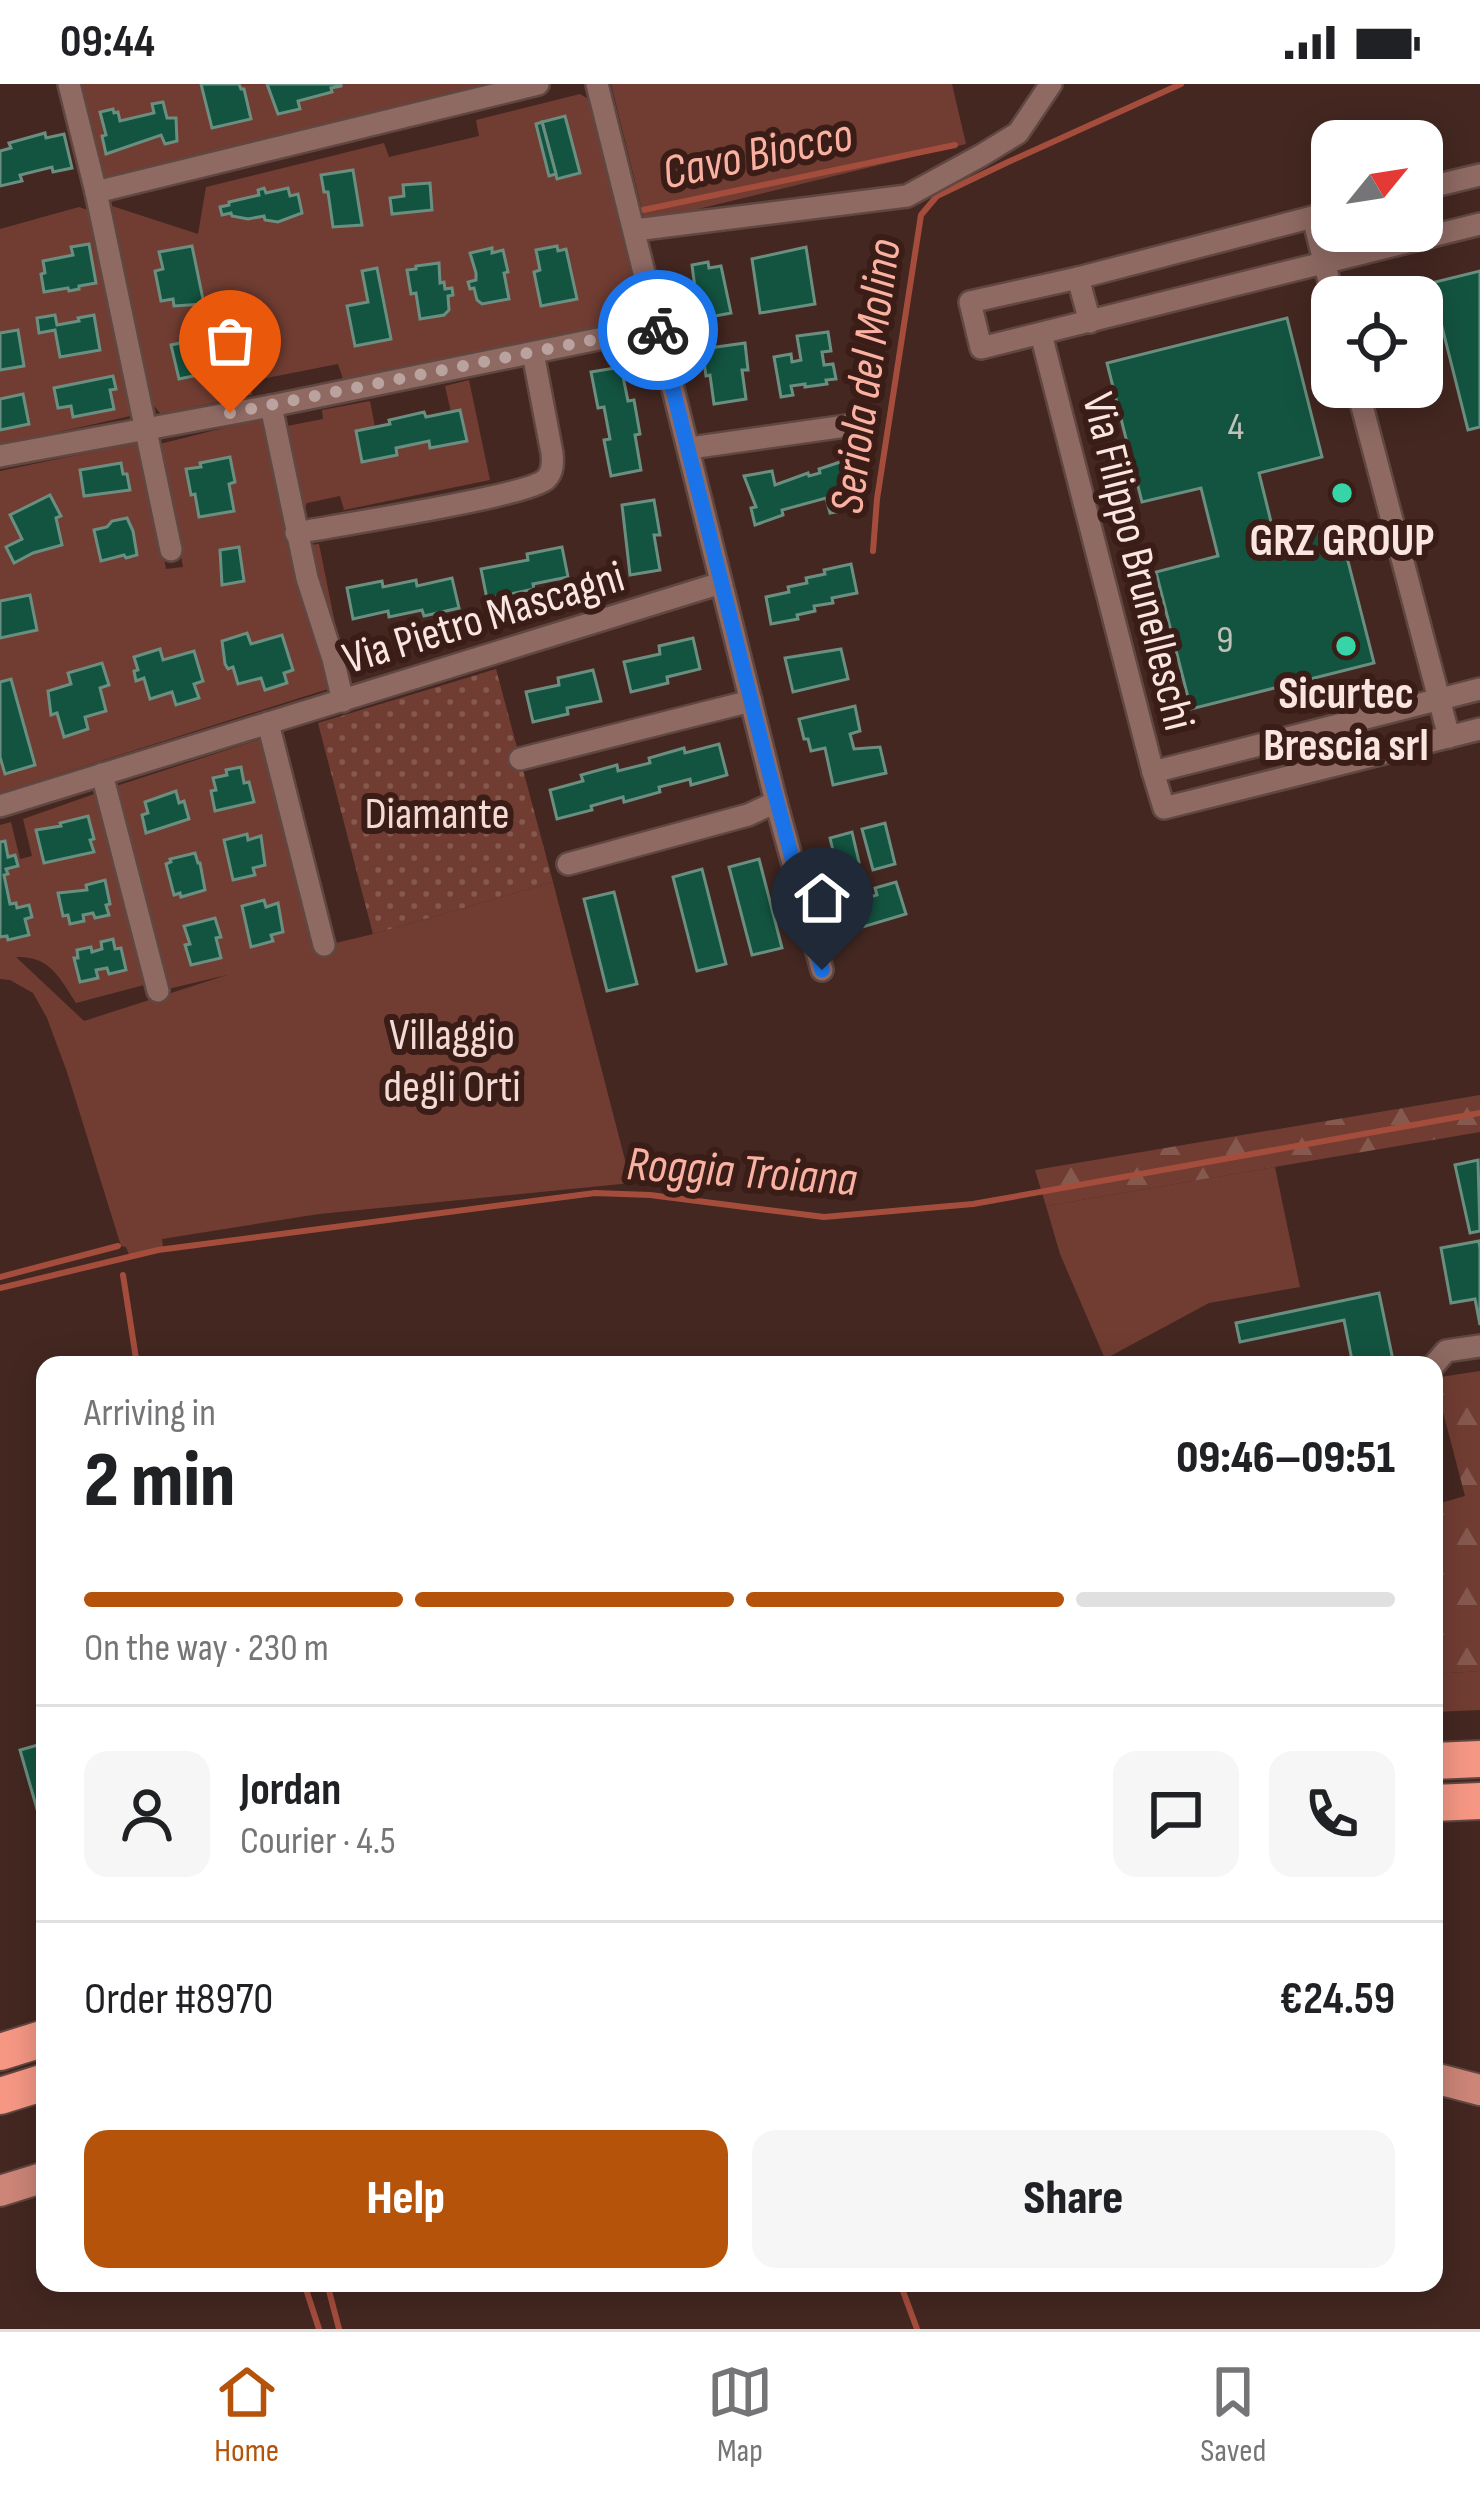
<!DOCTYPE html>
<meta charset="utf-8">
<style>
:root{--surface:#fff;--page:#f6f6f6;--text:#202124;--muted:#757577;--line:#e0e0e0;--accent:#b45309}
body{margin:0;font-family:"Sofia Sans Condensed",sans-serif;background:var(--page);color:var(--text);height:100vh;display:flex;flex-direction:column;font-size:45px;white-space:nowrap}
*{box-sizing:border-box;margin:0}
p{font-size:39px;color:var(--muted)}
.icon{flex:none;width:66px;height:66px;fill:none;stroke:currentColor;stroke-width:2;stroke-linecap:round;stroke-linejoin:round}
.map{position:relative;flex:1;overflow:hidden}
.side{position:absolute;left:36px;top:1272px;width:1407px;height:936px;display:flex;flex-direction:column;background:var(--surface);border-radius:24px;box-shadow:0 6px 30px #0003}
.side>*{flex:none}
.needle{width:78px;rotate:60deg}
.tools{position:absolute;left:1311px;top:36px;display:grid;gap:24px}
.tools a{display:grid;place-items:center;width:132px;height:132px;border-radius:24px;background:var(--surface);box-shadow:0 6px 30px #0003;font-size:60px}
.pin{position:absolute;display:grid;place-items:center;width:102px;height:102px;color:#fff;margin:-123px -51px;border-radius:50% 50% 50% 0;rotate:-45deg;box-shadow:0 0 12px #0007}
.pin .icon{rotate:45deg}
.courier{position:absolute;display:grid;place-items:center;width:120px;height:120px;margin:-60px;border:9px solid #1a73e8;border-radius:50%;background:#fff;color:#222;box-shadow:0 3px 15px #0007}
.overview em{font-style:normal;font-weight:800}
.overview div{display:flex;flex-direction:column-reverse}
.overview{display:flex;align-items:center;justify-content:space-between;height:204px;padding:0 48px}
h1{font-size:78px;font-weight:800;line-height:90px}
.bar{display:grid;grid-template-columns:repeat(4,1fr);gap:18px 12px;align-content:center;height:144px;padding:0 48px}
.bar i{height:15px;border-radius:9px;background:var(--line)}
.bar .active{background:var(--accent)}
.bar p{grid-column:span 4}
.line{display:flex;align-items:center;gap:30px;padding:0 48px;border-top:3px solid var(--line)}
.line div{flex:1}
.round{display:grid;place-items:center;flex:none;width:126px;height:126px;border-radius:24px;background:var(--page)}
.primary-button{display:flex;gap:24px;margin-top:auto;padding:24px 48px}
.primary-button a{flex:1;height:138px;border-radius:24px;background:var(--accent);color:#fff;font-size:48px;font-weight:800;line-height:138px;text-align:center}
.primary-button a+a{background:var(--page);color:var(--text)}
.status{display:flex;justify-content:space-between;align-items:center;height:84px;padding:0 60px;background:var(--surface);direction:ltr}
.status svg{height:33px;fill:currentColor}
.tab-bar{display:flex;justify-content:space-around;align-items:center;height:168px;border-top:3px solid var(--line);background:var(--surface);font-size:33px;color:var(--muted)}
.tab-bar a{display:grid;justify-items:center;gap:6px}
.tab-bar .active{color:var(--accent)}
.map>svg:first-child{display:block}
.green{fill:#713d32;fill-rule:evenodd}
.forest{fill:url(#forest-firs)}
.park{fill:url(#park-dots)}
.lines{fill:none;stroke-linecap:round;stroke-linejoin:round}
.stream{stroke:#a54d3d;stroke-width:6}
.building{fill:#135441;stroke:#6a8f80;stroke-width:3}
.street-casing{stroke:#604741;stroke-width:26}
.primary-casing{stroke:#604741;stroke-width:34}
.highway-casing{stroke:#604741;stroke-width:40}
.street{stroke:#8e6a63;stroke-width:21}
.primary{stroke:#cc8577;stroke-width:30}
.highway{stroke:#f69784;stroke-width:36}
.done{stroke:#baa29e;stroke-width:12;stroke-dasharray:0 21.6}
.route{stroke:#1a73e8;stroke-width:15}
.poi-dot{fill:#36d4a7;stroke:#3a1d17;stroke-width:4.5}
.labels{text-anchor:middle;stroke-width:12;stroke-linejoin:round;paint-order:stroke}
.number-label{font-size:39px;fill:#c0c1b9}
.poi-label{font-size:45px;font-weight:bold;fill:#fae5e1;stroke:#3a1d17}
.street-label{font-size:45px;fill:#fae5e1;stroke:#3a1d17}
.park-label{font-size:45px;fill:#f4dad4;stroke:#3a1d17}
.water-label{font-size:48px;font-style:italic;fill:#fbb1a2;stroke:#3a1d17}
</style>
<div class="status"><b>09:44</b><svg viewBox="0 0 49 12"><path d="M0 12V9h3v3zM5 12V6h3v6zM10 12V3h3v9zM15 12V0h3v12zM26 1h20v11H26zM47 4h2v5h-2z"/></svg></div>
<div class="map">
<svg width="1480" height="2245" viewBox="0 0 1480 2245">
<defs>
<pattern id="forest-firs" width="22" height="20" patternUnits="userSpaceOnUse" patternTransform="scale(3)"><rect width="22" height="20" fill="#713d32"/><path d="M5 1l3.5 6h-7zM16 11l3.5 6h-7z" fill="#86594f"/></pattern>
<pattern id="park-dots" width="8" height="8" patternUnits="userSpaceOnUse" patternTransform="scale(3)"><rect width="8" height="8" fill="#713d32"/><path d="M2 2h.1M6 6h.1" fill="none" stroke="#86594f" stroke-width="1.8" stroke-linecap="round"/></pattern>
</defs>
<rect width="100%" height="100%" fill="#442721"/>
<g class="green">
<path d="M75,0H497L101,99ZM162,18L167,34H176V58L165,60L161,51L107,69L100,29H118L120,37L154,29L153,21Z"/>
<polygon points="611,0 952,0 966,60 645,138"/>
<polygon points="580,10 590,16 641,232 636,237 343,295 338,280 251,297 252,311 161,330 153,321 112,122 198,150 206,103 384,59 389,73 479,52 476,36"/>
<polygon points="79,123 94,128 135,331 0,361 0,145"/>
<polygon points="469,296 490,396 344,426 340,412 307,419 305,423 295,425 282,343 323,335 322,326 370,317 375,343 356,348 363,378 397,371 396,364 429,357 431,364 466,357 460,327 451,328 445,302"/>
<path d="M271,332L297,462L319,460L347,599L0,709V387L140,358L166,485L183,483L160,360ZM247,549L251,560L281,551L292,586L284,589L287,599L265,605L261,594L238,600L233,583L225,579L222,558ZM160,565L163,576L193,567L203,596L194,600L198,614L176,621L172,608L150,615L144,594L136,596L134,587L138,586L134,574ZM102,579L109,600L100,604L106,626L85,633L88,645L64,652L57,629L51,630L48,608L71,600L69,589Z"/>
<path d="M261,655L315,864L373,850L553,798L631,1099L319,1130L162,1155L163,1163L129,1171L126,1163L121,1162L67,988L47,934L33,909L10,896L0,895V853L7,852L8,856L29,851L25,835L32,833L10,820L4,791L7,790L6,785L18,782L8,773L5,757L0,758V741L11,738L20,775L32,772L23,735L100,708L148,900L76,919C59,893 50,872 16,873L84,937L227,891L168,905L116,702Z"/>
<polygon points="1275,1083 1300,1203 1209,1219 1105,1275 1060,1170 1046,1122"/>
<polygon points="1480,1587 1480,1626 1434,1628 1434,1590"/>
</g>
<g class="forest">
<polygon points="1480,1011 1480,1048 1046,1122 1035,1086"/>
<polygon points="1480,1287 1480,1587 1434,1590 1434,1421 1465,1412 1434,1294"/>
</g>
<polygon class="park" points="496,585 553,798 373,850 318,639"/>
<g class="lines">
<g class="stream">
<polyline points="643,126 955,61"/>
<polyline points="873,467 877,415 921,131 937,112 1006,79 1181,0"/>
<polyline points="123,1191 137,1281"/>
<polyline points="0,1193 118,1162"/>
<polyline points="0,1204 158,1166 595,1109 650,1111 824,1133 973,1120 1480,1029"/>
<polyline points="304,2199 319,2245"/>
<polyline points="327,2199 339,2245"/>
<polyline points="900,2199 917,2245"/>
</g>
</g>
<g class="building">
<polygon points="201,0 239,0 241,5 244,5 251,35 212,44"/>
<polygon points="267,0 341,0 341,2 331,4 332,8 298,17 300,25 278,30"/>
<polygon points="163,18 167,34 176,34 177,57 165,60 161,51 106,70 102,52 106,51 100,28 113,25 114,29 118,28 120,37 154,29 152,20"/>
<polygon points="565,32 580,89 557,95 542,38"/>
<polygon points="542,38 556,90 549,92 536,40"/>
<polygon points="45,49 46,54 64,50 72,84 53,88 52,83 20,91 22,97 0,102 0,67 11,64 9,59"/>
<polygon points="353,86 362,141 333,143 328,108 324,108 321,91"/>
<polygon points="430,99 432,126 392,130 390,114 404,112 403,101"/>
<polygon points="264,104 266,109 288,104 290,112 298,110 302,129 278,138 265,136 264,132 248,135 232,132 231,129 222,131 220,123 229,121 229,118 259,111 258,106"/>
<polygon points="89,160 96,199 79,202 79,205 69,207 68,204 44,208 41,190 45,189 43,177 73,171 71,163"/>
<polygon points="192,162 204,220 174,222 173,215 161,217 155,187 163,185 159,168"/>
<polygon points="557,162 558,167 566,165 577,215 541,222 534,188 540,186 536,166"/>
<polygon points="806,163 815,220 760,229 752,175"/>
<polygon points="492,164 492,169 503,166 508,188 504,189 509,215 482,220 477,216 474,204 470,205 468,198 476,196 476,189 470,169"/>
<polygon points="708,178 709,184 721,182 731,229 699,235 692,181"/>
<polygon points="439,179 440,199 444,198 445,205 452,204 453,211 448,212 449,226 444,231 420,235 416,209 411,210 407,186 416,185 416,182"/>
<polygon points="377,184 391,255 355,262 347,222 368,218 362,187"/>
<polygon points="1480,187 1480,343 1468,346 1431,199"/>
<polygon points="55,231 57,241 79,237 78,234 94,231 100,266 60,273 55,246 39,249 37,234"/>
<polygon points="1287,234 1322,373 1259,389 1276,458 1339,442 1374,579 1191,625 1156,488 1218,472 1201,404 1142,418 1107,279"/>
<polygon points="18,246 24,282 0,286 0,249"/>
<polygon points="828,248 831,267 822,268 824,281 833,280 836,295 826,296 827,300 805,303 805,300 791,302 793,311 781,313 774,273 791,270 792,278 801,276 797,252"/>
<polygon points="219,251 226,285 179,295 171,261"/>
<polygon points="745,259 748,286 742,286 746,315 714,320 710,291 706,292 702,265"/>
<polygon points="621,283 628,317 634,316 640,350 635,351 641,386 611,392 604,356 610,355 604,323 598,324 591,288"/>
<polygon points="113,292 116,305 110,306 114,325 73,333 71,322 58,324 54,304"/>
<polygon points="23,310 29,340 0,346 0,315"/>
<polygon points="460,326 467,357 430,364 429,357 396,364 397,371 362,378 356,347 390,340 389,336 424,328 426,333"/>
<polygon points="230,373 235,398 229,400 234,427 199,433 195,410 191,411 186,385 201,383 200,379"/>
<polygon points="846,376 850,392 846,393 850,409 854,409 858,424 830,429 826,414 782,426 783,431 755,441 751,424 756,423 744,392 772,387 775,401 808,389 809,392 820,389 819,385"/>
<polygon points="121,379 123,390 127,390 130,406 84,412 80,386"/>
<polygon points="50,411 61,432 56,434 62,461 33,469 14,479 6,463 22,455 10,431"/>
<polygon points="654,416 660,451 654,451 660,486 630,491 622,421"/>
<polygon points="127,434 133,447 137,471 126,474 124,471 101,477 94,446 107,443 112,437"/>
<polygon points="239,463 244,497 222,501 220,466"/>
<polygon points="562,463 568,493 533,500 534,505 487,515 481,485 528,476 527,470"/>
<polygon points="851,480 857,509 832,514 833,519 814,522 815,527 797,531 798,535 771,540 766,513 789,508 788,503 807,499 806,494 825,490 824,486"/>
<polygon points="452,494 459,524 424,532 422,526 389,533 388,527 353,535 347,504 382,497 383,503 416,496 417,502"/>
<polygon points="30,511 37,546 0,554 0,517"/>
<polygon points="247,549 251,560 282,551 293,586 284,589 287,599 265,606 261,594 238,600 233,583 228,585 225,580 222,557"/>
<polygon points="693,554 700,585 667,593 668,599 631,608 624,578 660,570 659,562"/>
<polygon points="160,565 163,576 194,567 203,597 194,600 199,614 176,621 172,608 150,615 144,594 136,597 134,587 138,586 134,573"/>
<polygon points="841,565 848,595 793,608 785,574"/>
<polygon points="102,579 109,601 100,604 106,627 85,633 88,645 64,653 57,629 51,631 48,607 71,600 68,589"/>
<polygon points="593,586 601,617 567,624 568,630 533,638 526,608 559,601 558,594"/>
<polygon points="11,595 35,681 5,690 0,673 0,598"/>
<polygon points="855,622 860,647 850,650 854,665 880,663 886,689 833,701 825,664 811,667 808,655 804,655 799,635"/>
<polygon points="719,660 727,691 691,701 690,695 659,703 660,708 624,718 623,713 591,722 592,726 557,735 550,706 583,697 581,691 617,681 618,687 650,679 649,674 684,664 685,669"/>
<polygon points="241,683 244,699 249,698 254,718 215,727 211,707 216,706 213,694 227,691 226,686"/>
<polygon points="176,707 179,719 184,717 189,735 146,749 142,731 148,729 145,718"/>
<polygon points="88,732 94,755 90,756 94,768 44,779 36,746 61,742 60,739"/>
<polygon points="885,739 895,780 873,786 862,745"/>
<polygon points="852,748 859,778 837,783 830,754"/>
<polygon points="247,750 248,756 261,752 265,781 253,784 255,791 233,796 224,756"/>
<polygon points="5,757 8,773 15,771 18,782 6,785 8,790 4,791 10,820 16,819 17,824 29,821 32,833 25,835 29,851 8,856 7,852 0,853 0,758"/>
<polygon points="195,769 198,779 200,779 205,806 181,813 180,809 174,811 166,780 171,778 170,775"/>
<polygon points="759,775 782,864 752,871 729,783"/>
<polygon points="702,785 726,880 697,887 673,793"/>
<polygon points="105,796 110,820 106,821 109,831 95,834 93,829 83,831 84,837 70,840 68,831 63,832 58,809 87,806 86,801"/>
<polygon points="896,798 906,830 856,845 848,819 877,811 875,804"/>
<polygon points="614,808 637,900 607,907 584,815"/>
<polygon points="264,816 266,823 278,819 283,848 271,851 273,857 251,863 242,822"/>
<polygon points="215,834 221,853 216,854 221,874 191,881 185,861 190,860 184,842"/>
<polygon points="113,855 115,865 121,864 126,886 109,890 107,884 96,886 98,894 80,898 74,874 78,874 77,866 91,863 92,868 102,865 101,858"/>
<polygon points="1478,1076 1480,1147 1470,1149 1455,1081"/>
<polygon points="1479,1157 1480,1165 1480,1241 1475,1215 1451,1219 1441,1164"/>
<polygon points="1379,1209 1394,1281 1353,1281 1344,1236 1240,1258 1236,1239"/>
<polygon points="45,1659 45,1731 39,1732 20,1666"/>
</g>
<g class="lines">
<defs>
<g id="street">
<polyline points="69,0 96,108 171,466"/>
<polyline points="597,0 776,718 822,886"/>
<polyline points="1422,105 1480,91"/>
<polyline points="96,108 538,0"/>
<polyline points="1332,128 1078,194 970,218 981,264 1480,140"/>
<polyline points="1313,133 1333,213"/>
<polyline points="635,146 907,112 982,71 1018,49 1051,0"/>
<polyline points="1078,194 1090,238"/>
<polyline points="1041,250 1153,688 1164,724 1480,645"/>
<polyline points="1357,303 1449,653"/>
<polyline points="271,322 307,494 333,575 343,617"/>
<polyline points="690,364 860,340"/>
<polyline points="0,372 271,322 657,243"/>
<path d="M296,449C333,442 529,412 546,395C553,388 553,379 552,369L533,269"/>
<polyline points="268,639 324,861"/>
<polyline points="520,675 751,617"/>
<polyline points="1153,688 1480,605"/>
<polyline points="102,690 158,907"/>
<polyline points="0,722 721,499"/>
<polyline points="568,780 748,731 776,718"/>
<polyline points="1434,1281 1446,1267 1480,1262"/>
</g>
<g id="primary">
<polyline points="1434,1994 1480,2006"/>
<polyline points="0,2107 45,2093"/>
</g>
<g id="highway">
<polyline points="1434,1677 1480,1675"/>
<polyline points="1434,1719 1480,1717"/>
<polyline points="0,1968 45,1954"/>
<polyline points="0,2012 45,1998"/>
</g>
</defs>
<use href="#street" class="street-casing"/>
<use href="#primary" class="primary-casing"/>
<use href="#highway" class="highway-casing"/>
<use href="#street" class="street"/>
<use href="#primary" class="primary"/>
<use href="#highway" class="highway"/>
</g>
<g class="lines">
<polyline class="done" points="230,329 657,243 658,246"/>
<polyline class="route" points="658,246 768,684 822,886"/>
</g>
<g class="poi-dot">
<circle cx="1342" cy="409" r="12"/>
<circle cx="1346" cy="562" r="12"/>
</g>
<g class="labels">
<g class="number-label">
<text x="1236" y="355">4</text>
<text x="1225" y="568">9</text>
</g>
<g class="poi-label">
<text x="1342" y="471">GRZ GROUP</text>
<text x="1346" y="624">Sicurtec<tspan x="1346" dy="52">Brescia srl</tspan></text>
</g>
<g class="street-label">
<text transform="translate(1140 477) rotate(76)" y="16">Via Filippo Brunelleschi</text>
<text transform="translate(483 532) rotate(-17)" y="16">Via Pietro Mascagni</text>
</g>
<g class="park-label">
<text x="437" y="744">Diamante</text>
<text x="452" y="965">Villaggio<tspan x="452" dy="52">degli Orti</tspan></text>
</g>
<g class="water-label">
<text transform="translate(757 68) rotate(-12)" y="17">Cavo Biocco</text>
<text transform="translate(864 292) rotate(-82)" y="17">Seriola del Molino</text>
<text transform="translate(742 1086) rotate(4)" y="17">Roggia Troiana</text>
</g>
</g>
</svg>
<div class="tools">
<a><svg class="needle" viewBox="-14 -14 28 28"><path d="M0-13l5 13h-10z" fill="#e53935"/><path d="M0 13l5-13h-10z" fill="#757577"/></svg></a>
<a><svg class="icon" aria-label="locate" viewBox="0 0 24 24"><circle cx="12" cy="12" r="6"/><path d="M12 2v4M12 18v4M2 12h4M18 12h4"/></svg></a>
</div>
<div class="pin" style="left:230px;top:329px;background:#ea580c"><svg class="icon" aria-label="bag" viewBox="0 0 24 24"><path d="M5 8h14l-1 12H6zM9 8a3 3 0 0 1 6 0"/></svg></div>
<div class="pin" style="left:822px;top:886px;background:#1f2937"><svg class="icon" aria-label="home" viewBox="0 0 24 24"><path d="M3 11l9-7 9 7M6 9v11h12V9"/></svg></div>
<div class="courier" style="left:658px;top:246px"><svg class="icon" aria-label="bike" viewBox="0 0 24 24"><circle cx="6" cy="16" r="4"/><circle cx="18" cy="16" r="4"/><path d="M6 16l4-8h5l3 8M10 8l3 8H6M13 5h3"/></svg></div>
<section class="side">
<div class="overview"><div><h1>2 min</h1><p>Arriving in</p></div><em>09:46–09:51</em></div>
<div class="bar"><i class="active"></i><i class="active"></i><i class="active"></i><i></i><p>On the way · 230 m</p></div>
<div class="line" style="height:216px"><a class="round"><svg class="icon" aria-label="person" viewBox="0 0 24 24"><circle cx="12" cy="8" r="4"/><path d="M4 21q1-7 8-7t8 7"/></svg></a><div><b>Jordan</b><p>Courier · 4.5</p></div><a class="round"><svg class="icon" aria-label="chat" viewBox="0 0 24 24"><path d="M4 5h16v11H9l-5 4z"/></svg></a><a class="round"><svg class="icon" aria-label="phone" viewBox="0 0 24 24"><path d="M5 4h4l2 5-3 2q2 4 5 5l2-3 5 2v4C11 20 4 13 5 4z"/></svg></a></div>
<div class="line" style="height:156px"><div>Order #8970</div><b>€24.59</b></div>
<div class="primary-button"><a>Help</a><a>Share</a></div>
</section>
</div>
<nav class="tab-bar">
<a class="active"><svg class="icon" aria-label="home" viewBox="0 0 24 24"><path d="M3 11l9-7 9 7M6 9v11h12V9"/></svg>Home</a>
<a><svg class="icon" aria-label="map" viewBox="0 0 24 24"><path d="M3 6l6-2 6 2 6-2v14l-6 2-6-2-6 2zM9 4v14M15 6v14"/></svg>Map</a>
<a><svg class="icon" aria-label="saved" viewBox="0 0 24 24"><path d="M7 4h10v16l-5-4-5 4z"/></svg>Saved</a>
</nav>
